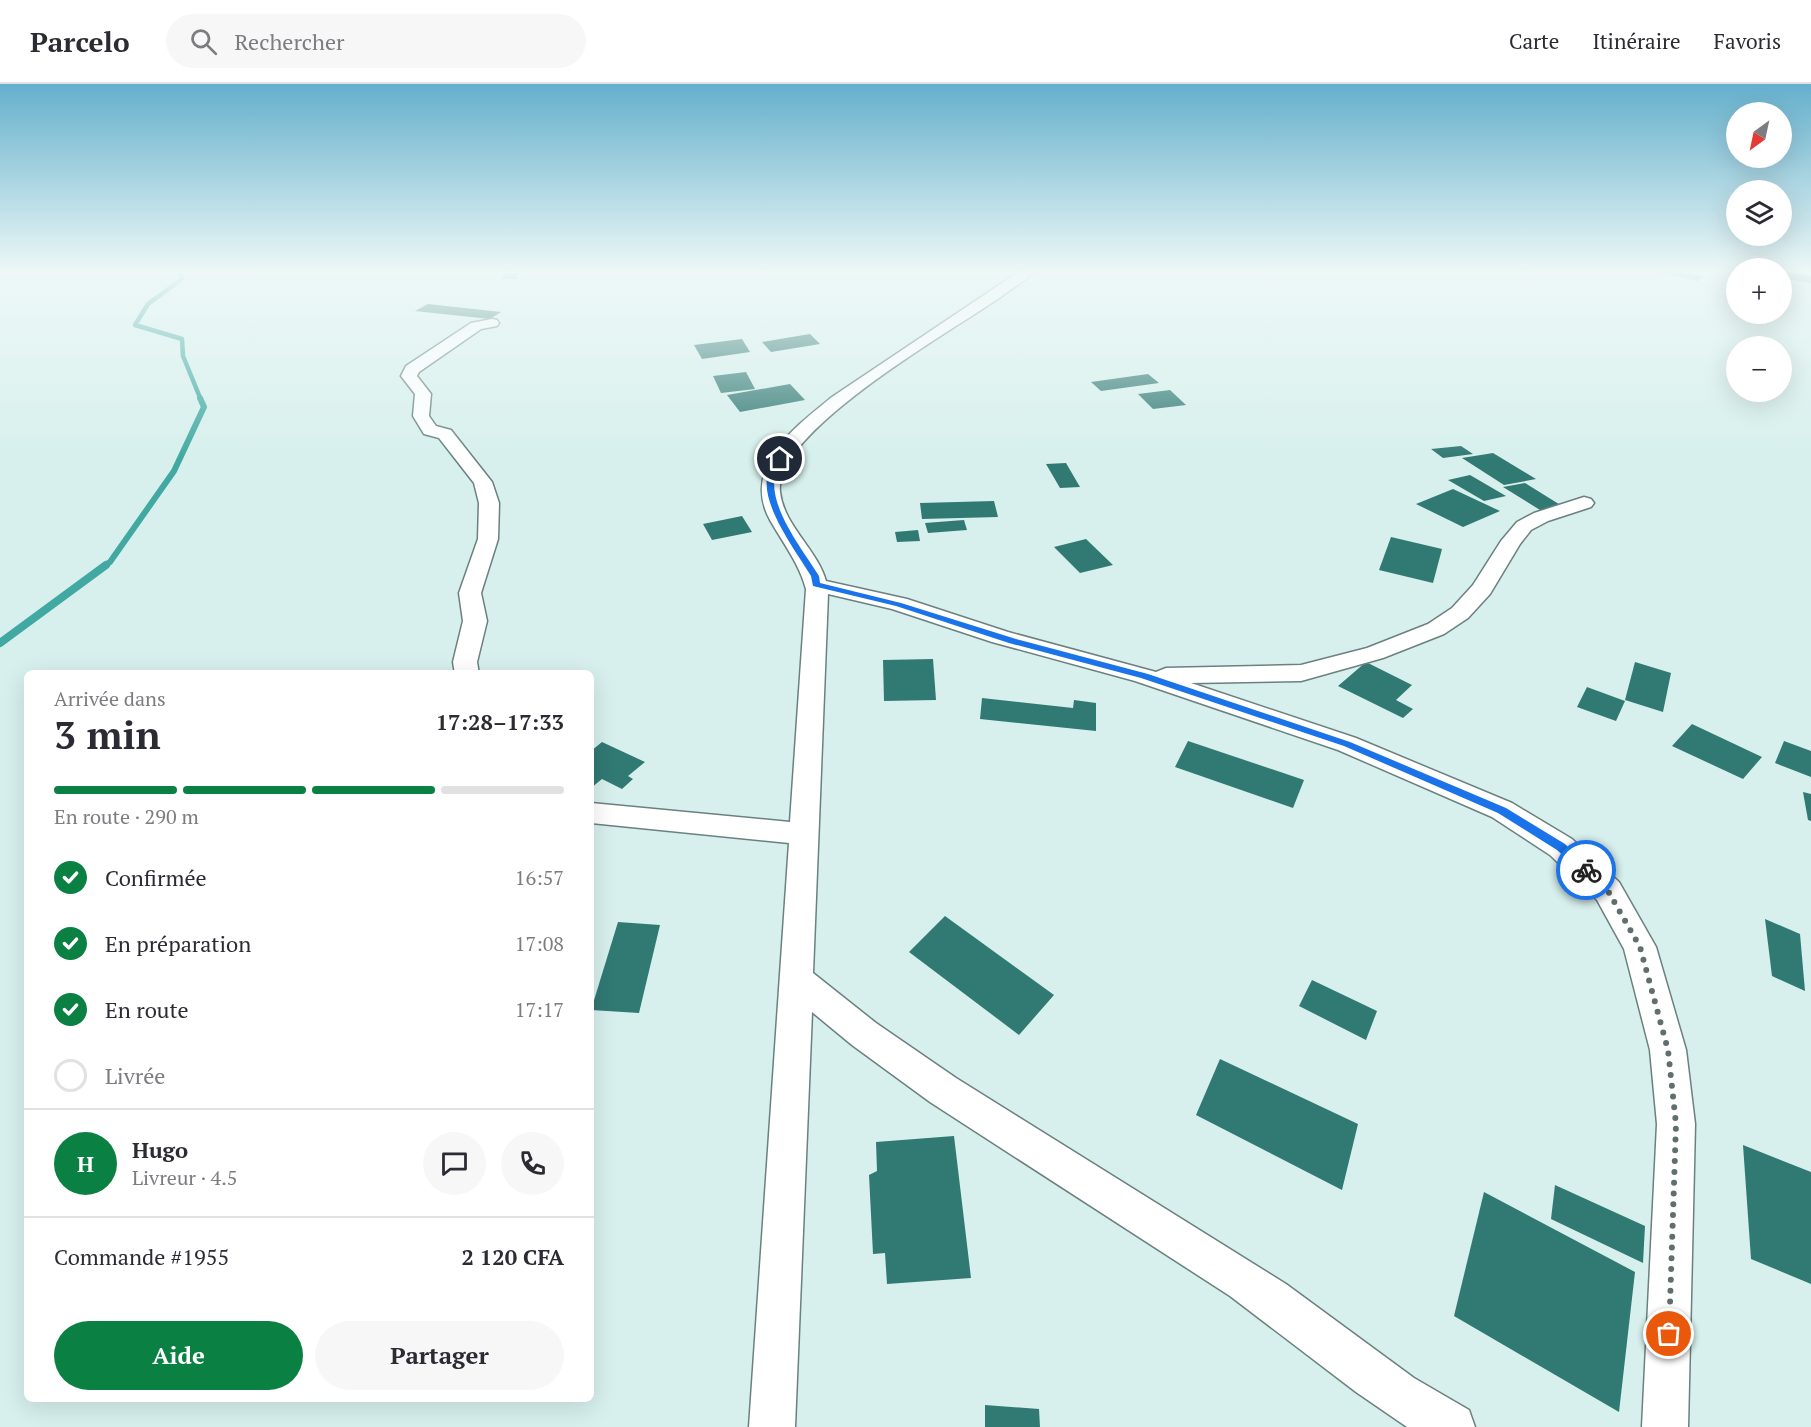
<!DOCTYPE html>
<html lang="fr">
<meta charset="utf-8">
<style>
:root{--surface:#fff;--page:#f7f7f7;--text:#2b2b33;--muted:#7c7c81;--line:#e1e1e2;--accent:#0b8043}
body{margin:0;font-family:"PT Serif",serif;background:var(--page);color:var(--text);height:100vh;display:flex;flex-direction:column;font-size:22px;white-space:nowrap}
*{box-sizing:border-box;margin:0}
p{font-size:20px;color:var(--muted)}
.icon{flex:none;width:33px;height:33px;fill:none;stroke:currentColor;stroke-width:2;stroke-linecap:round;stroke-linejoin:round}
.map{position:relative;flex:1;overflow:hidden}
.drawer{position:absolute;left:24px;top:586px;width:570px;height:732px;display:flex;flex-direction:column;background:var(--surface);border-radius:9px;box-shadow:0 6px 24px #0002}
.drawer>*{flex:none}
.needle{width:39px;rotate:213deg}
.fabs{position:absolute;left:1726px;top:18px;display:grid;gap:12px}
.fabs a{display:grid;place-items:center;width:66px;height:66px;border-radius:50%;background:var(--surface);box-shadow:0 6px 24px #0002;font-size:30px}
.pin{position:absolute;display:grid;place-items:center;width:51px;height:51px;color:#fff;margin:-26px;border:3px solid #fff;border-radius:50%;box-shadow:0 2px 6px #0007}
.courier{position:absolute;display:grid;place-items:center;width:60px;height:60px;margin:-30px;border:4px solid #1a73e8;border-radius:50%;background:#fff;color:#222;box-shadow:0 2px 8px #0007}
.headline em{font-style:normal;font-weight:700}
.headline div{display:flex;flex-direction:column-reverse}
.headline{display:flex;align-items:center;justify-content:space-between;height:102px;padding:0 30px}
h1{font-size:39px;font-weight:700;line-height:45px}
.bar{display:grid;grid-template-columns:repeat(4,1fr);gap:9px 6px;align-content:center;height:72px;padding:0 30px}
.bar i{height:8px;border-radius:4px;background:var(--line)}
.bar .current{background:var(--accent)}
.bar p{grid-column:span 4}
.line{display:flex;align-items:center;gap:15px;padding:0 30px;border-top:2px solid var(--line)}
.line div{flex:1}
.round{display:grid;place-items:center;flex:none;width:63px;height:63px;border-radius:32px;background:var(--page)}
ol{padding:0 30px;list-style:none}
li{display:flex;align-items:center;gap:18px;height:66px}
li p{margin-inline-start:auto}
li .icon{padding:6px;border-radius:50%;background:var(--accent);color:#fff;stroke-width:4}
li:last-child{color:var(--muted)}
li i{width:33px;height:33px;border:3px solid var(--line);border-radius:50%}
.cta{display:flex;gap:12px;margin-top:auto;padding:12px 30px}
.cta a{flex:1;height:69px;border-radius:36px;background:var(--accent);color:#fff;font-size:24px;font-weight:700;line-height:69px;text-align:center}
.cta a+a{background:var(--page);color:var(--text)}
header{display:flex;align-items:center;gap:36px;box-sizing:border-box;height:84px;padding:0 30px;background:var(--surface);border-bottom:2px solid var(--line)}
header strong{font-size:28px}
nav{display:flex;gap:33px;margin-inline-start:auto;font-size:21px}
.search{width:420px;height:54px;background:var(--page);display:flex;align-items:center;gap:15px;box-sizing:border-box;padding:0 21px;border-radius:33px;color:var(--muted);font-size:22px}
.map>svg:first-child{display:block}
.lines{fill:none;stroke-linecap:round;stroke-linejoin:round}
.stream-far2{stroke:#41a9a1;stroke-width:4.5}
.stream-far1{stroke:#41a9a1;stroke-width:6}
.stream{stroke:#41a9a1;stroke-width:8}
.building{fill:#317973}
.minor-casing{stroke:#6a817f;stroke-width:3}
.minor{fill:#fff;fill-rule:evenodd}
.route{fill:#1a73e8}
.done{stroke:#606f6d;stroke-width:6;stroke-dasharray:0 10.8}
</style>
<header>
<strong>Parcelo</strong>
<div class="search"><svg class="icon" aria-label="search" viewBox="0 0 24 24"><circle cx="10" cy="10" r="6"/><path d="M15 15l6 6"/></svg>Rechercher</div>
<nav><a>Carte</a><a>Itinéraire</a><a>Favoris</a></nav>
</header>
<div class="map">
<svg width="1811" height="1343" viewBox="0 0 1811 1343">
<rect width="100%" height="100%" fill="#d7f0ed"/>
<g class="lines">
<polyline class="stream-far2" points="181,187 182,195 148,220 135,241 182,255 183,272 201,316"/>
<polyline class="stream-far1" points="104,482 110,478 174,387 204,323 200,314"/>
<polyline class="stream" points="0,559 106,481"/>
</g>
<g class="building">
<polygon points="505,187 519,187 516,195 502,195"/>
<polygon points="1651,187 1676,187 1705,192 1698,197"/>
<polygon points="1782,187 1811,192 1811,199 1782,194"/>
<polygon points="428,220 501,228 490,235 415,227"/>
<polygon points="810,250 820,260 771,268 762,258"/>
<polygon points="742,255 750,268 702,275 694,261"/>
<polygon points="746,288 755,305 721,309 713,292"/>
<polygon points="1148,290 1159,299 1101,307 1091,298"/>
<polygon points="790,300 805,316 740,328 727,311"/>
<polygon points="1170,306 1186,321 1153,325 1138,310"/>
<polygon points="1461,362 1473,370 1443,374 1431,365"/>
<polygon points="1493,369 1536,395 1504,401 1462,374"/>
<polygon points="1066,379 1080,403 1060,404 1046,380"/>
<polygon points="1470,391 1506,412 1484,417 1448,396"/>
<polygon points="1525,399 1562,422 1540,426 1503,403"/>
<polygon points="1453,405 1500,427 1463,443 1416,420"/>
<polygon points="994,417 998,433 922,435 920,419"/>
<polygon points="742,432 752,448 712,456 703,440"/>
<polygon points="964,436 967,446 928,449 925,439"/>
<polygon points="918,446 920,457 897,458 895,448"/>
<polygon points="1391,453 1442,465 1433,499 1379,486"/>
<polygon points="1086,455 1113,481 1080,489 1054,463"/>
<polygon points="933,575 936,616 884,617 883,576"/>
<polygon points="1366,578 1412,601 1396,616 1413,625 1403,634 1338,602"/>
<polygon points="1635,578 1671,589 1663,628 1625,616"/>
<polygon points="1587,603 1625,617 1616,637 1577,623"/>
<polygon points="982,614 1073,624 1074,616 1096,619 1096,647 980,635"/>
<polygon points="1692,640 1762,673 1743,695 1672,662"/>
<polygon points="1188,657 1304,696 1293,724 1175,683"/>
<polygon points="1784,657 1811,667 1811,693 1775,679"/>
<polygon points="602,658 645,678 628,692 633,695 622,705 602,695 591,704 591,667"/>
<polygon points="1803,708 1811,710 1811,737 1808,736"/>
<polygon points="945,832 1054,911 1019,951 909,868"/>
<polygon points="1765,835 1800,850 1805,907 1772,892"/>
<polygon points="618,838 660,841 639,929 591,926"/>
<polygon points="1312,896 1377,927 1366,956 1299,922"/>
<polygon points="1220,975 1358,1040 1342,1106 1196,1031"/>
<polygon points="954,1052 971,1194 887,1200 885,1169 873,1170 869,1091 877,1087 876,1058"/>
<polygon points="1743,1061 1811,1088 1811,1200 1751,1175"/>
<polygon points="1555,1101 1645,1142 1643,1179 1551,1135"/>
<polygon points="1484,1108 1635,1188 1619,1328 1454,1232"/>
<polygon points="985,1321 1039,1325 1040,1343 985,1343"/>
</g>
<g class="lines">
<defs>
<g id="minor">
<path d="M1020,187H1034C1026,197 1012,204 1002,212C954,246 773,347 780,408C784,442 817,465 826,497L907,515L1008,548L1156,588L1166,584L1301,581L1367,564L1428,540L1452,524L1473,501L1501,457L1517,438L1534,429L1584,413L1591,415L1594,419L1591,423L1548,437L1531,446L1520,460L1490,510L1468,534L1444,550L1383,574L1301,597L1191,599L1356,654L1512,719L1572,755L1619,798L1656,863L1686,966L1695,1040L1688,1343H1642L1657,1040L1650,966L1624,865L1597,816L1550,771L1492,733L1338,666L1135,597L992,558L892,525L828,510L813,889L876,939L956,994L1286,1200L1414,1294L1469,1326L1475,1343H1407L1356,1308L1230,1212L930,1018L852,961L812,928L795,1343H749L789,759L591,739V719L790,738L806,505C799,479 783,459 770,436C741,383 795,343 832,313Z"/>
<polygon points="492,235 497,236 499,239 497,242 481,245 419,288 417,292 431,310 429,332 436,342 451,346 492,398 499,419 498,455 481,509 487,537 477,578 479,590 455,590 453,578 463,537 459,509 478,455 479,419 474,399 439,354 424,350 413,332 415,310 401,292 406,282 471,239"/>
</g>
</defs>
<use href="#minor" class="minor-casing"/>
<use href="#minor" class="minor"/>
</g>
<linearGradient id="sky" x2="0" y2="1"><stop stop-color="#65b0cc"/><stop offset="0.5" stop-color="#edf8f7"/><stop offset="1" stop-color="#edf8f7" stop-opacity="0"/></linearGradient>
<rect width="1811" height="375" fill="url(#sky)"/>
<path class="route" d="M778,373L783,375C780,380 776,385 775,391C768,423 803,466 819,492L820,499L901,519L1016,555L1148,590L1350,658L1506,724L1565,760L1591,786L1586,790L1582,789L1557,766L1498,729L1344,662L1141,594L1009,559L896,522L813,502L811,492C796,467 759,419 768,390C770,384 775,378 778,373Z"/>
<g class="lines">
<polyline class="done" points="1586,786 1608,807 1640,863 1668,966 1676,1040 1669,1250"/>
</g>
</svg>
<div class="fabs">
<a><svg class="needle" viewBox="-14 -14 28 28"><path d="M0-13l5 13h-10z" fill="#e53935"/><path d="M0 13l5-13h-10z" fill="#7c7c81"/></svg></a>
<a><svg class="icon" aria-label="layers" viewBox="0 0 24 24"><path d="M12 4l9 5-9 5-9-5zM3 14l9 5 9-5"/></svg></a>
<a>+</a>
<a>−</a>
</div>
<div class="pin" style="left:1669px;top:1250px;background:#ea580c"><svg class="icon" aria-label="bag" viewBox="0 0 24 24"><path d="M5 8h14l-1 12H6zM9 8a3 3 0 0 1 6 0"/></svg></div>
<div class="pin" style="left:780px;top:375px;background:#1f2937"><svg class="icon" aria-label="home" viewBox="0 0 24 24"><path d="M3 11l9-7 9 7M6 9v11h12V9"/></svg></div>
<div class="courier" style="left:1586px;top:786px"><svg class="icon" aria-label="bike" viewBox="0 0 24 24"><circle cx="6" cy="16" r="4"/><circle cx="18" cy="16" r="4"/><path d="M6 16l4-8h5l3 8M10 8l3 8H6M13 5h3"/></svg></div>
<section class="drawer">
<div class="headline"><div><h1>3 min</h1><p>Arrivée dans</p></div><em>17:28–17:33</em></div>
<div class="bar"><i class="current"></i><i class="current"></i><i class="current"></i><i></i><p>En route · 290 m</p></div>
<ol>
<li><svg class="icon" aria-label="check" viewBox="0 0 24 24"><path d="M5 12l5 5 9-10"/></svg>Confirmée<p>16:57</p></li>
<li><svg class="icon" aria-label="check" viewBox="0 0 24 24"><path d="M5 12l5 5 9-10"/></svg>En préparation<p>17:08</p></li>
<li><svg class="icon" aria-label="check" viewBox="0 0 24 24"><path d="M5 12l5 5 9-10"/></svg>En route<p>17:17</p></li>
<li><i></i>Livrée</li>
</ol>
<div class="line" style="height:108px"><b class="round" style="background:var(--accent);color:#fff">H</b><div><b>Hugo</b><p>Livreur · 4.5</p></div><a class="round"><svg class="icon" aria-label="chat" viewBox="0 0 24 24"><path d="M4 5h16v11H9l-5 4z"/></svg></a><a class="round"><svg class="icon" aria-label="phone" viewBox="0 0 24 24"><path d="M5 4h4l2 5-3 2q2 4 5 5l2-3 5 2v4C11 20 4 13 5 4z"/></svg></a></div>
<div class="line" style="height:78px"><div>Commande #1955</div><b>2 120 CFA</b></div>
<div class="cta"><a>Aide</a><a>Partager</a></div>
</section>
</div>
